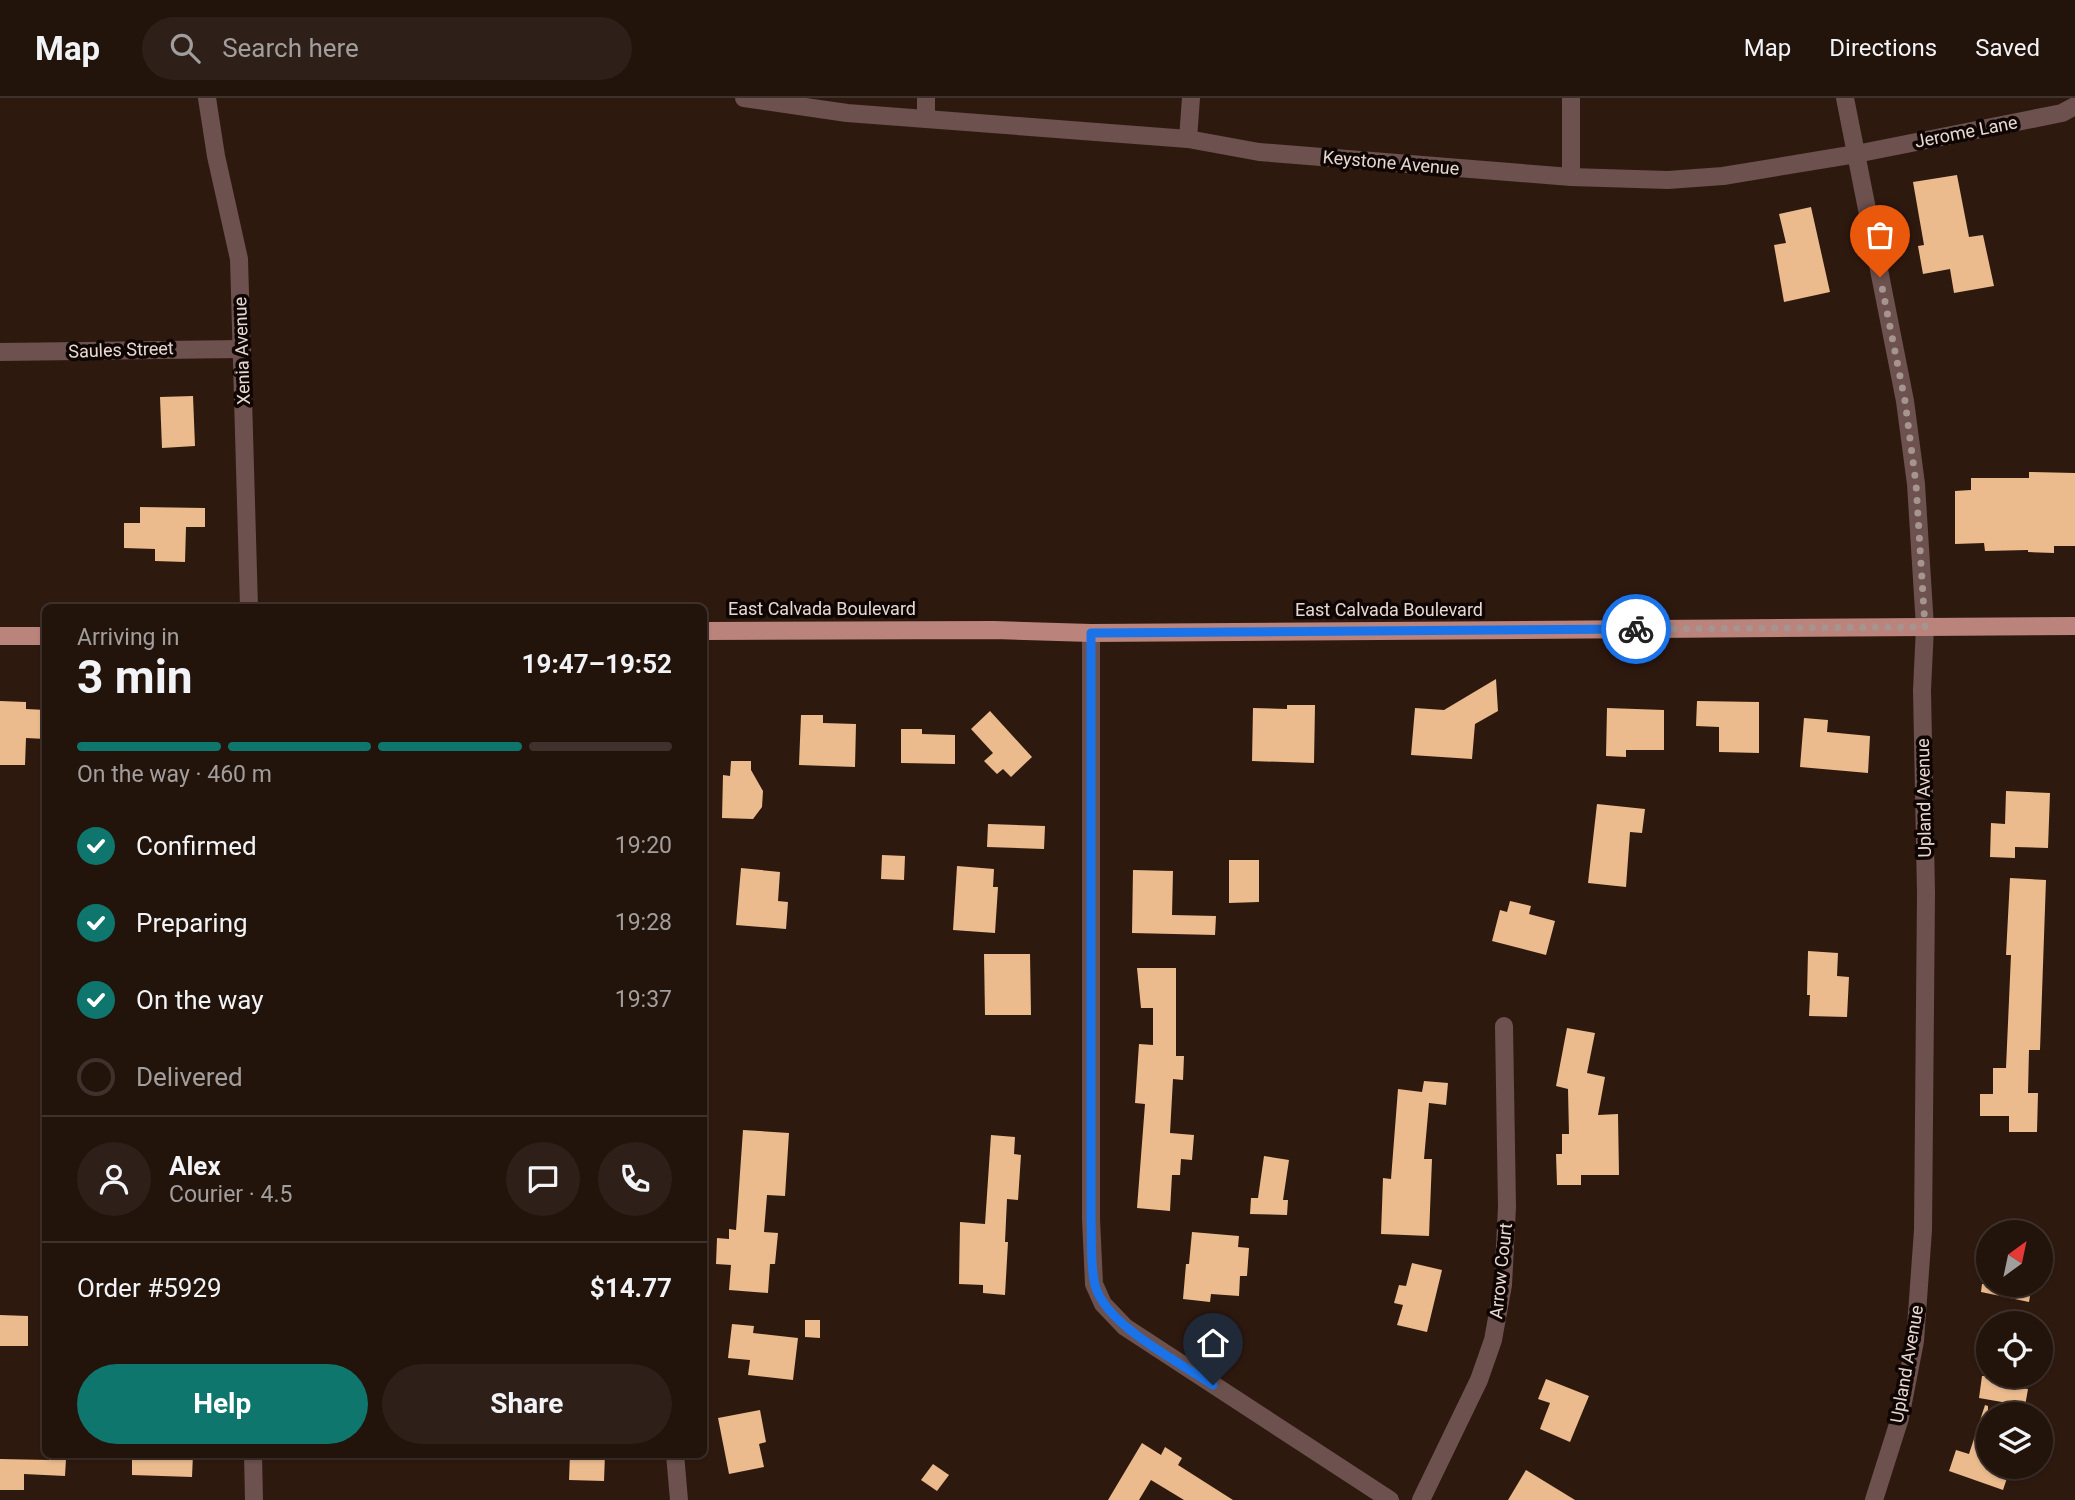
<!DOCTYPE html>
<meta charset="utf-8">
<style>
:root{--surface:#22130b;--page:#2e2019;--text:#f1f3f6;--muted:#a29e9d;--line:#3f322c;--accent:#0f766e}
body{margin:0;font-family:Roboto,sans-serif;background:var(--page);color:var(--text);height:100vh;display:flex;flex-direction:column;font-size:26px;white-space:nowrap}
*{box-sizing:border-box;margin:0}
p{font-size:23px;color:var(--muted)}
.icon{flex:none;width:38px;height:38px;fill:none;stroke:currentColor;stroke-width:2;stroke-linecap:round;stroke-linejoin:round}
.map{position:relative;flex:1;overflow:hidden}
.side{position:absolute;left:42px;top:506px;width:665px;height:854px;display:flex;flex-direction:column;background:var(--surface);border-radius:10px;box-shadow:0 2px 5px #0004,0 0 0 2px var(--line)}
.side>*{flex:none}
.needle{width:46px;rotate:33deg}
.tools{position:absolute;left:1976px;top:1122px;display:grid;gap:14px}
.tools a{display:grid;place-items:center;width:77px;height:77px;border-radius:50%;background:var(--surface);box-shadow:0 2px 5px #0004,0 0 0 2px var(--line);font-size:35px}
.pin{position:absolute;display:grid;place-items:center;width:60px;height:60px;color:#fff;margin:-72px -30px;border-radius:50% 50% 50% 0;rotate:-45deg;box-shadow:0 0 7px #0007}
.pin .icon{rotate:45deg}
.courier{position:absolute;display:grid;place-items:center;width:70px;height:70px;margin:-35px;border:5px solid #1a73e8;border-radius:50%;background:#fff;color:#222;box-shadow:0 2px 9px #0007}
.head em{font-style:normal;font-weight:700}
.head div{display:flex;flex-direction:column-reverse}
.head{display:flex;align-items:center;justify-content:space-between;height:119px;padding:0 35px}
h1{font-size:46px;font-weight:700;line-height:52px}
.bar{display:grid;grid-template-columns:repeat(4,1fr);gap:10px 7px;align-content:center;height:84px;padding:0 35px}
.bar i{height:9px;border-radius:5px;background:var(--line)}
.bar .active{background:var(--accent)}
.bar p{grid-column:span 4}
.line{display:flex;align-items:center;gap:18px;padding:0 35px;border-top:2px solid var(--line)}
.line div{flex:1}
.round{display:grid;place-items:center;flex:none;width:74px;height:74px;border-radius:37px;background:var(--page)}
ol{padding:0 35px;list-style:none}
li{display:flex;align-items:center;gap:21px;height:77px}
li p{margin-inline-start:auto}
li .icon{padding:7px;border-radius:50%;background:var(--accent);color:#fff;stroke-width:4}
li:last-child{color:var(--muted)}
li i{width:38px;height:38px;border:4px solid var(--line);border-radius:50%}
.cta{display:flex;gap:14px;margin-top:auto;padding:14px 35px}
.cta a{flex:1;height:80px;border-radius:42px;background:var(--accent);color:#fff;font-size:28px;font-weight:700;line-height:80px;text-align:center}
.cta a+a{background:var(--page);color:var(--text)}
header{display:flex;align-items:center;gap:42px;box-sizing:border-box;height:98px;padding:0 35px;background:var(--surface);border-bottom:2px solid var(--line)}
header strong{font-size:33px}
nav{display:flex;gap:38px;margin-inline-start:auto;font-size:24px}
.search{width:490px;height:63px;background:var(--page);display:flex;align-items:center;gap:18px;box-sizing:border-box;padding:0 24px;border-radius:38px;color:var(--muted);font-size:26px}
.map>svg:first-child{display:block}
.building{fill:#ebbb8e}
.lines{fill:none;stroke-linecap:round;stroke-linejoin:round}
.minor{stroke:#6c514e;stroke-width:18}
.major{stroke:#ba837c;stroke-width:18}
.done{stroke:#a6958e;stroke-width:7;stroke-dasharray:0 12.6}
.route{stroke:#1a73e8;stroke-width:9}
.labels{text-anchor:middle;stroke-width:7;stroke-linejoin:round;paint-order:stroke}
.street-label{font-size:18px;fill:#e7d8d2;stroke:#0f0604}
</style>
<header>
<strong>Map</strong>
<div class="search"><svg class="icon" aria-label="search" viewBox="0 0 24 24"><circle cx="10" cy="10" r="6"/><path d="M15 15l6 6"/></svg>Search here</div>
<nav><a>Map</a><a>Directions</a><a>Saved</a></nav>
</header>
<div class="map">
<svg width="2075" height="1402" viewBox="0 0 2075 1402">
<rect width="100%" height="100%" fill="#2e190f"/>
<g class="building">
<polygon points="1957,77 1969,139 1983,137 1994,188 1954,195 1950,171 1923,176 1918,148 1924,147 1913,84"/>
<polygon points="1811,109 1830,194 1784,204 1774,147 1786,145 1779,116"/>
<polygon points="193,298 195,348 162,350 160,299"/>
<polygon points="2029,374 2075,375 2075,448 2054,448 2054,455 2028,454 2028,452 1985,453 1984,445 1955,446 1955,393 1971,392 1971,380 2029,380"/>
<polygon points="140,409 205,410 205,429 186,429 185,464 155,463 155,451 124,450 124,425 140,425"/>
<polygon points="1496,581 1498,613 1475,626 1472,661 1411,657 1415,610 1444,612"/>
<polygon points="0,603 26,604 26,611 46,612 46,641 26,640 25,667 0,667"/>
<polygon points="1697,603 1759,604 1759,655 1719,654 1719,629 1696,628"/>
<polygon points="1287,607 1315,607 1314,665 1252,663 1253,610 1287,611"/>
<polygon points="1607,610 1664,612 1664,652 1626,652 1626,659 1606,658"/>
<polygon points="990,613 1032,659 1011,679 1003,671 997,676 984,663 993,655 971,631"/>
<polygon points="801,617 823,617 823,625 856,626 855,669 799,667"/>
<polygon points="1804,620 1828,622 1827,634 1870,638 1868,675 1800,669"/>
<polygon points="901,631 922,631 922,636 955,637 955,666 901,665"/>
<polygon points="731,663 751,663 751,672 763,693 762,709 753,721 722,720 723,677 730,678"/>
<polygon points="2006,693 2050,695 2048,750 2015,749 2015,760 1990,759 1991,725 2005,726"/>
<polygon points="1597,706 1645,711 1642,735 1630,734 1626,789 1588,785"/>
<polygon points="988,726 1045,728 1044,751 987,749"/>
<polygon points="882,757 905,758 904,782 881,781"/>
<polygon points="1229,762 1259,762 1259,804 1229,805"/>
<polygon points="957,768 994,771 993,789 998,789 995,835 953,832"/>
<polygon points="741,770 780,774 778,803 788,804 786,831 736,827"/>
<polygon points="1133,772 1173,773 1172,817 1216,818 1215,837 1132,835"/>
<polygon points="2010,780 2046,782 2040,952 2029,952 2028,995 2038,995 2037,1034 2009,1034 2009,1018 1980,1018 1980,996 1993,996 1993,970 2006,970 2011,857 2006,857"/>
<polygon points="1510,803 1531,808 1529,816 1555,823 1546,857 1492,843 1500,812 1507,814"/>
<polygon points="1808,853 1838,855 1837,878 1849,879 1847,919 1809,918 1810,897 1807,897"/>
<polygon points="984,856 1030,856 1031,917 985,917"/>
<polygon points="1137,870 1176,870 1176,958 1184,958 1183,982 1173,981 1170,1035 1194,1037 1192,1062 1181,1061 1180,1077 1172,1077 1170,1113 1137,1110 1145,1006 1135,1005 1139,946 1153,947 1153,910 1141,910"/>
<polygon points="1567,930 1595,935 1587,975 1605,979 1598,1017 1618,1016 1619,1077 1581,1077 1581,1087 1557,1087 1556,1056 1562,1056 1562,1036 1569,1036 1568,991 1556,988"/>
<polygon points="1424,983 1448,985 1446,1007 1429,1005 1424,1061 1432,1061 1429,1138 1381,1136 1383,1080 1391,1081 1398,991 1422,994"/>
<polygon points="743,1032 789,1035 785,1098 767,1097 764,1134 778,1135 775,1166 770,1166 768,1195 729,1192 731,1167 716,1166 717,1140 729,1141 729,1131 736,1132"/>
<polygon points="991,1037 1015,1039 1014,1056 1021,1057 1018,1102 1007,1101 1005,1144 1008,1144 1005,1197 983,1195 983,1187 959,1186 960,1124 985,1126"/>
<polygon points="1264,1058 1289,1062 1283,1102 1288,1102 1287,1117 1250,1116 1251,1100 1258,1100"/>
<polygon points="1192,1134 1239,1138 1238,1149 1249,1150 1247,1178 1240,1178 1239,1198 1211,1196 1210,1204 1183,1201 1186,1166 1189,1166"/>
<polygon points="1412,1165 1442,1172 1427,1234 1397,1227 1403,1207 1394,1205 1399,1187 1406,1188"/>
<polygon points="1982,1186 2032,1186 2029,1204 1981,1194"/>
<polygon points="0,1217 28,1218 28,1248 0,1248"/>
<polygon points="805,1222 820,1222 820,1240 805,1239"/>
<polygon points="732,1226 754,1228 753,1235 798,1240 793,1282 748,1277 750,1262 728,1260"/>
<polygon points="1982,1278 2022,1278 2020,1290 2028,1291 2025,1308 1979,1300"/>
<polygon points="1546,1281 1589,1298 1570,1344 1540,1331 1550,1305 1538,1301"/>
<polygon points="1985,1307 1988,1308 1988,1368 2011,1368 2003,1392 1949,1373 1956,1352 1969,1356"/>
<polygon points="760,1312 766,1344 759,1346 764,1369 729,1376 718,1320"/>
<polygon points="1142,1345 1161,1357 1165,1349 1182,1360 1178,1367 1233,1402 1184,1402 1151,1382 1139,1402 1108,1402"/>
<polygon points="132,1356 193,1356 192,1379 132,1377"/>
<polygon points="570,1356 605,1356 604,1383 569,1382"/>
<polygon points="50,1360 66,1361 65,1378 24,1376 24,1392 0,1392 0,1361 49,1362"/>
<polygon points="933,1366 949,1377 937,1393 921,1382"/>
<polygon points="1526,1372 1575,1402 1508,1402"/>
</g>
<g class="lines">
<g class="minor">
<polyline points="207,0 216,58 239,161 249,509"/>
<polyline points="744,0 847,15 1188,41 1259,54 1571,79 1668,82 1723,78 1856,56 2062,15 2075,8"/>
<polyline points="1845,0 1905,303 1916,386 1925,529 1922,592 1926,795 1923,1132 1915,1243 1900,1320 1874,1402"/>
<polyline points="926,21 926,0"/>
<polyline points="1188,41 1191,0"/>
<polyline points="1571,79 1571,0"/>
<polyline points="0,254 242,251"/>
<polyline points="1091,535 1091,1121 1094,1186 1103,1206 1125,1229 1390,1402"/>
<polyline points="253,1356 254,1402"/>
<polyline points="675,1356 679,1402"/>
<polyline points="1421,1402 1479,1282 1493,1242 1503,1187 1507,1109 1504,928"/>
</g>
<g class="major">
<polyline points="704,533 994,532 1091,535 2075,528"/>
<polyline points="0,538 46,538"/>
</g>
</g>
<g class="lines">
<polyline class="done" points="1636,531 1925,529 1916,386 1905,303 1880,179"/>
<path class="route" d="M1213,1287C1179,1264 1105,1227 1095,1187C1090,1167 1092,1142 1091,1121V535L1636,531"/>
</g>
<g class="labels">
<g class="street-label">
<text transform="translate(1966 34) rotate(-11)" y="6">Jerome Lane</text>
<text transform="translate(1391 65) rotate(5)" y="6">Keystone Avenue</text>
<text transform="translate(121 252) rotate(-2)" y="6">Saules Street</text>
<text transform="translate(242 253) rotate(-92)" y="6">Xenia Avenue</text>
<text x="822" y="517">East Calvada Boulevard</text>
<text x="1389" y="518">East Calvada Boulevard</text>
<text transform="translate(1924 700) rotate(-91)" y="6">Upland Avenue</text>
<text transform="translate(1501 1173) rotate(-84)" y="6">Arrow Court</text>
<text transform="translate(1907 1266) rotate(-80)" y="6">Upland Avenue</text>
</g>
</g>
</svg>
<div class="tools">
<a><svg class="needle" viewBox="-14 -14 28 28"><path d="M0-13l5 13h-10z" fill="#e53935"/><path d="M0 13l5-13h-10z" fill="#a29e9d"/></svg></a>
<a><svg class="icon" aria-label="locate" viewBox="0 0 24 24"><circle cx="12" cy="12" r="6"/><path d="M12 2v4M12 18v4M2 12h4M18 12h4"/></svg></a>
<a><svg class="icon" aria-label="layers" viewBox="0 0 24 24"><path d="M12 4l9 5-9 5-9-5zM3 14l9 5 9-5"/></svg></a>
</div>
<div class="pin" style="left:1880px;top:179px;background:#ea580c"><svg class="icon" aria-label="bag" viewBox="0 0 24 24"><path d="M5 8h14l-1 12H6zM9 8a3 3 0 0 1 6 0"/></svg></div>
<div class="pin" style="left:1213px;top:1287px;background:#1f2937"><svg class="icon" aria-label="home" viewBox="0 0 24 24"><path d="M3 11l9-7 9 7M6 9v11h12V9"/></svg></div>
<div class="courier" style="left:1636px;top:531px"><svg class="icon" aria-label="bike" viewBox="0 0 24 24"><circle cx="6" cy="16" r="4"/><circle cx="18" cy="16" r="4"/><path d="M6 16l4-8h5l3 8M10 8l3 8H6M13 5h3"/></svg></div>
<section class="side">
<div class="head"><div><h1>3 min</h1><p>Arriving in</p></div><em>19:47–19:52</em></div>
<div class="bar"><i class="active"></i><i class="active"></i><i class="active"></i><i></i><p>On the way · 460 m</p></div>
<ol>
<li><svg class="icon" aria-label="check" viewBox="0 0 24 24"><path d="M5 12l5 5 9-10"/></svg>Confirmed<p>19:20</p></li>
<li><svg class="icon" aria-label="check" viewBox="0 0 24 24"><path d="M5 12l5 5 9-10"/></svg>Preparing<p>19:28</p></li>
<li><svg class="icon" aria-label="check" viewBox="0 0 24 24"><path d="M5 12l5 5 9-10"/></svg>On the way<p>19:37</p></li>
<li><i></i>Delivered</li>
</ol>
<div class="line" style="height:126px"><a class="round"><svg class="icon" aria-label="person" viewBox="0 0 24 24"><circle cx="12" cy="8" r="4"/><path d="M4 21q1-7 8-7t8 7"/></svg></a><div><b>Alex</b><p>Courier · 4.5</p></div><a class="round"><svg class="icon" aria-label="chat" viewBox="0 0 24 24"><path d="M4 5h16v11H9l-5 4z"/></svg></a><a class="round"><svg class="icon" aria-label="phone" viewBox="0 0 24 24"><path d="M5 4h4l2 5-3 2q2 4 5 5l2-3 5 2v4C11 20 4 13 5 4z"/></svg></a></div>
<div class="line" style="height:91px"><div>Order #5929</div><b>$14.77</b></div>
<div class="cta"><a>Help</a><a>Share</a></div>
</section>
</div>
